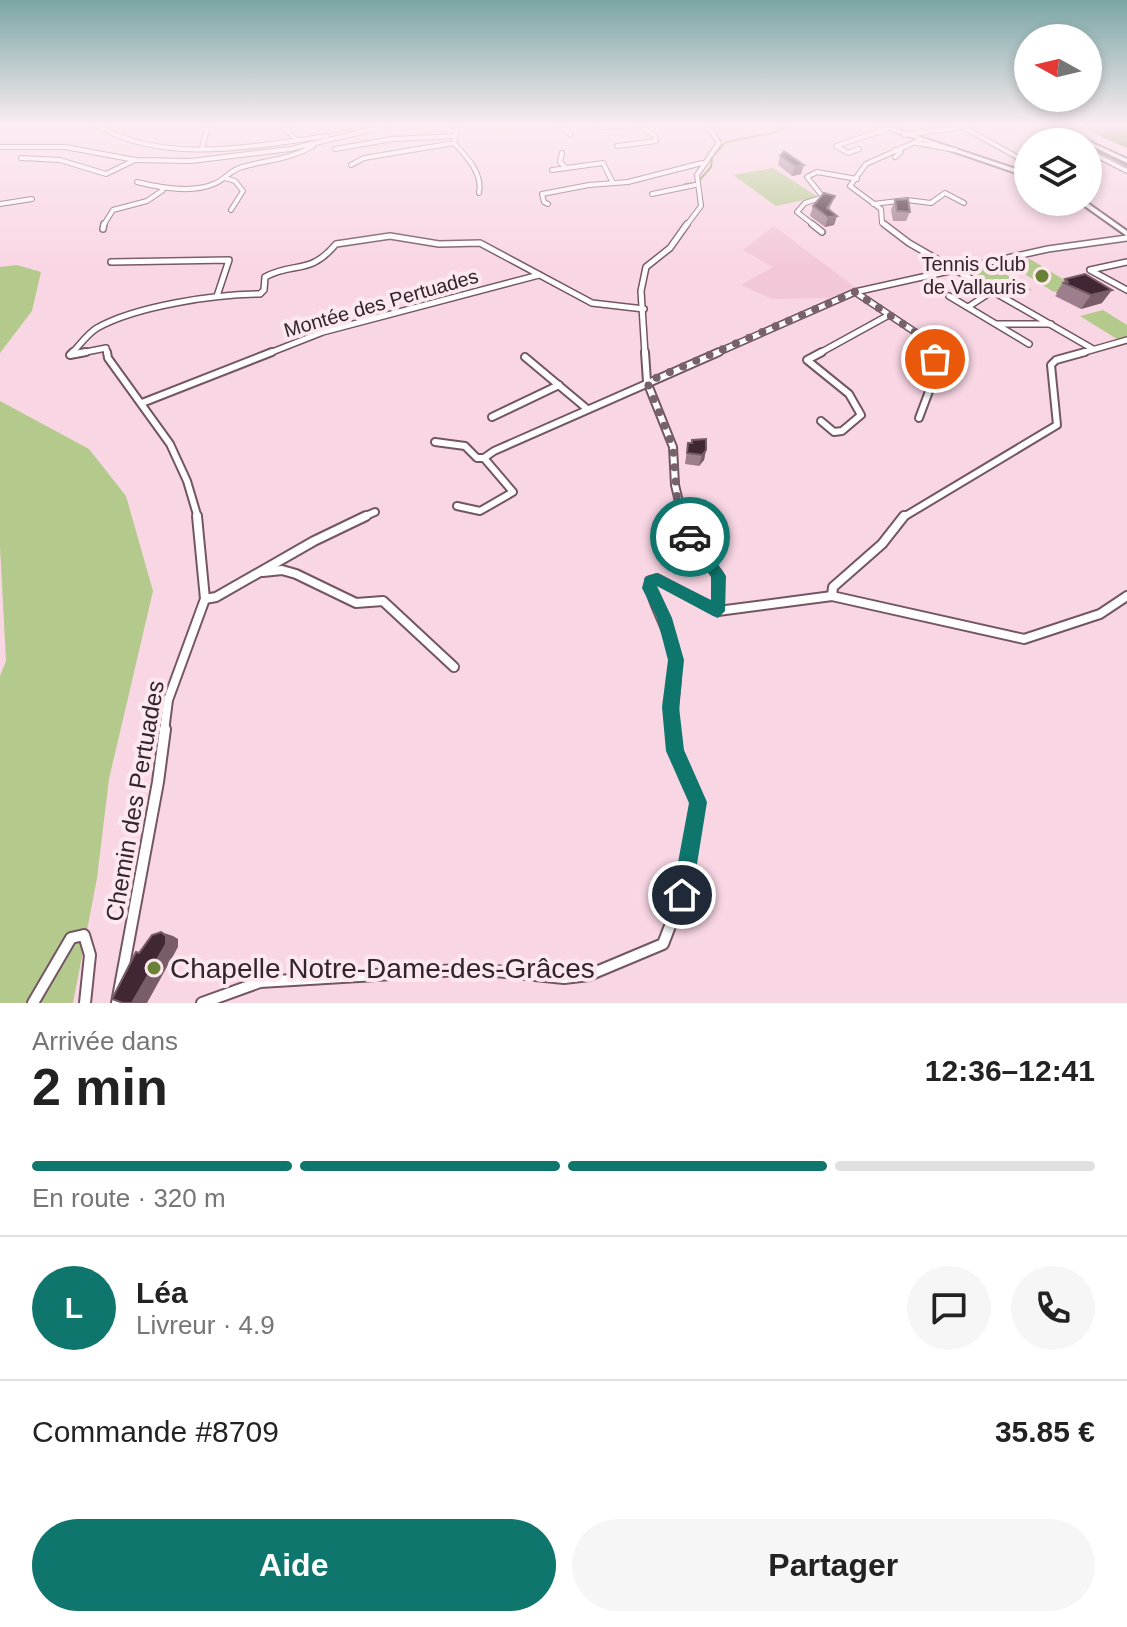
<!DOCTYPE html>
<html lang="fr">
<meta charset="utf-8">
<style>
:root{--surface:#fff;--page:#f6f6f6;--text:#222;--muted:#767676;--line:#e0e0e0;--accent:#0f766e}
body{margin:0;font-family:Arial,sans-serif;background:var(--page);color:var(--text);height:100vh;display:flex;flex-direction:column;font-size:30px;white-space:nowrap}
*{box-sizing:border-box;margin:0}
p{font-size:26px;color:var(--muted)}
.icon{flex:none;width:44px;height:44px;fill:none;stroke:currentColor;stroke-width:2;stroke-linecap:round;stroke-linejoin:round}
.map{position:relative;height:1003px;overflow:hidden}
.details{display:flex;flex-direction:column;background:var(--surface);flex:1}
.details>*{flex:none}
.needle{width:52px;rotate:278deg}
.controls{position:absolute;left:1014px;top:24px;display:grid;gap:16px}
.controls a{display:grid;place-items:center;width:88px;height:88px;border-radius:50%;background:var(--surface);box-shadow:0 4px 12px #0003;font-size:40px}
.pin{position:absolute;display:grid;place-items:center;width:68px;height:68px;color:#fff;margin:-34px;border:4px solid #fff;border-radius:50%;box-shadow:0 2px 8px #0007}
.courier{position:absolute;display:grid;place-items:center;width:80px;height:80px;margin:-40px;border:6px solid #0f766e;border-radius:50%;background:#fff;color:#222;box-shadow:0 2px 10px #0007}
.overview em{font-style:normal;font-weight:700}
.overview div{display:flex;flex-direction:column-reverse}
.overview{display:flex;align-items:center;justify-content:space-between;height:136px;padding:0 32px}
h1{font-size:52px;font-weight:700;line-height:60px}
.bar{display:grid;grid-template-columns:repeat(4,1fr);gap:12px 8px;align-content:center;height:96px;padding:0 32px}
.bar i{height:10px;border-radius:6px;background:var(--line)}
.bar .active{background:var(--accent)}
.bar p{grid-column:span 4}
.line{display:flex;align-items:center;gap:20px;padding:0 32px;border-top:2px solid var(--line)}
.line div{flex:1}
.round{display:grid;place-items:center;flex:none;width:84px;height:84px;border-radius:42px;background:var(--page)}
.button{display:flex;gap:16px;margin-top:auto;padding:16px 32px}
.button a{flex:1;height:92px;border-radius:48px;background:var(--accent);color:#fff;font-size:32px;font-weight:700;line-height:92px;text-align:center}
.button a+a{background:var(--page);color:var(--text)}
.map>svg:first-child{display:block}
.built{fill:#f2c8d9}
.green{fill:#b3ca8c}
.water{fill:#75903d}
.lines{fill:none;stroke-linecap:round;stroke-linejoin:round}
.stream{stroke:#75903d;stroke-width:2}
.minor-far4-casing{stroke:#735662;stroke-width:6}
.minor-far3-casing{stroke:#735662;stroke-width:8}
.minor-far2-casing{stroke:#735662;stroke-width:10}
.minor-far1-casing{stroke:#735662;stroke-width:12}
.minor-casing{stroke:#735662;stroke-width:14}
.secondary-casing{stroke:#735662;stroke-width:4}
.primary-casing{stroke:#735662;stroke-width:4}
.minor-far4{stroke:#fff;stroke-width:4}
.minor-far3{stroke:#fff;stroke-width:5}
.minor-far2{stroke:#fff;stroke-width:6}
.minor-far1{stroke:#fff;stroke-width:8}
.minor{stroke:#fff;stroke-width:10}
.secondary{fill:#fff;fill-rule:evenodd}
.primary{fill:#fff;fill-rule:evenodd}
.rail{stroke:#7f6972;stroke-width:2}
.wall{fill:#9d7e8c}
.shaded-wall{fill:#785c68}
.building{fill:#412733;stroke:#785c68;stroke-width:2}
.route{fill:#0f766e}
.done{stroke:#77626b;stroke-width:8;stroke-dasharray:0 14.4}
.poi-dot{fill:#698235;stroke:#fde8f0;stroke-width:3}
.labels{text-anchor:middle;stroke-width:8;stroke-linejoin:round;paint-order:stroke}
.far-poi-label{font-size:20px;fill:#31242a;stroke:#fde8f0;text-anchor:end}
.far-street-label{font-size:20px;fill:#31242a;stroke:#fde8f0}
.street-label{font-size:24px;fill:#31242a;stroke:#fde8f0}
.near-poi-label{font-size:28px;fill:#31242a;stroke:#fde8f0;text-anchor:start}
</style>
<div class="map">
<svg width="1127" height="1003" viewBox="0 0 1127 1003">
<rect width="100%" height="100%" fill="#f9d6e4"/>
<polygon class="built" points="774,226 856,288 830,298 772,299 741,285 773,267 743,250"/>
<g class="green">
<polygon points="773,168 818,197 776,206 733,175"/>
<polygon points="1030,259 1076,287 1054,292 1008,264"/>
<polygon points="17,265 41,272 32,311 0,353 0,267"/>
<polygon points="991,266 1032,290 1006,297 966,271"/>
<polygon points="1103,310 1127,325 1127,337 1117,339 1080,316"/>
<polygon points="0,401 89,449 126,496 153,591 109,779 97,878 73,1003 0,1003 0,676 6,661 0,547"/>
</g>
<polygon class="water" points="1076,126 1127,126 1127,148"/>
<g class="lines">
<g class="stream">
<polyline points="697,183 711,167 712,157 726,142 772,133 787,126"/>
<polyline points="685,184 693,183"/>
</g>
<defs>
<g id="minor-far4">
<path d="M98,126C166,165 253,146 327,136"/>
<polyline points="283,126 296,140"/>
<path d="M453,126L457,129L454,143C467,157 483,173 479,193"/>
<polyline points="562,126 570,134"/>
<polyline points="961,126 1028,163"/>
<polyline points="1045,126 1071,142"/>
<polyline points="601,127 620,126"/>
<polyline points="904,135 962,127"/>
<polyline points="917,143 955,150"/>
<polyline points="617,146 656,141 655,136 640,126"/>
<polyline points="0,147 65,147 135,160 191,161 290,149 387,126"/>
<polyline points="202,148 208,126"/>
<polyline points="335,149 392,139 455,136"/>
<polyline points="859,149 848,153 836,146 887,129"/>
<polyline points="895,150 901,152 895,157"/>
<polyline points="1088,151 1127,171"/>
<polyline points="562,153 560,162 566,168"/>
<polyline points="21,158 60,160 106,174 135,160"/>
<polyline points="351,165 364,158 454,143"/>
<polyline points="552,170 603,163 613,183"/>
<polyline points="225,178 235,181 243,191 231,210"/>
<path d="M137,182C161,188 193,194 216,183C226,178 231,170 242,167C267,160 291,159 313,146"/>
<polyline points="652,194 695,185"/>
<polyline points="0,204 32,199"/>
<polyline points="548,204 544,202 542,194 589,185 628,182 702,163"/>
<polyline points="873,204 907,200 931,203 945,193 964,203"/>
<polyline points="103,226 113,210 147,201 163,190"/>
<polyline points="686,226 701,206 697,175 719,143 708,126"/>
<polyline points="815,226 797,212 805,203 823,197 807,177 817,172 857,179"/>
<polyline points="887,226 882,223 881,209 850,186 866,164 920,140"/>
</g>
<g id="minor-far3">
<polyline points="812,224 822,232"/>
<polyline points="884,224 909,243 1093,349"/>
<polyline points="103,229 104,224"/>
<polyline points="111,262 229,260 217,296"/>
<polyline points="1127,262 1090,270 1127,290"/>
<polyline points="855,292 930,342 936,354"/>
<polyline points="949,296 1029,344"/>
<polyline points="968,307 991,292"/>
<polyline points="997,324 1051,324"/>
<path d="M71,354C79,346 87,334 97,328C136,306 216,294 260,294L264,290L265,277C295,261 309,276 336,244L390,236L439,244L480,243L592,303L644,309"/>
<polyline points="76,354 106,348 107,354"/>
<polyline points="267,354 323,332 539,275"/>
<polyline points="645,354 641,291 646,267 670,248 687,224"/>
<polyline points="714,354 855,292 1048,249 1127,238"/>
<polyline points="818,354 887,316"/>
<polyline points="1078,354 1127,340"/>
</g>
<g id="minor-far2">
<polyline points="73,352 70,355 86,352"/>
<polyline points="107,352 108,358 170,444 187,481 198,518"/>
<polyline points="645,352 647,382 673,447 675,485 683,518"/>
<polyline points="525,357 586,408"/>
<polyline points="142,403 272,352"/>
<polyline points="492,417 559,385"/>
<polyline points="919,418 931,386 937,352"/>
<polyline points="821,421 834,432 842,431 861,415 849,394 807,360 822,352"/>
<polyline points="435,442 465,446 477,458 484,458"/>
<polyline points="457,506 480,511 513,492 484,458 494,451 719,352"/>
<polyline points="361,518 375,512"/>
<polyline points="902,518 1057,425 1051,365 1056,360 1085,352"/>
</g>
<g id="minor-far1">
<polyline points="682,516 685,529 719,576 718,611"/>
<polyline points="263,572 282,570 296,574 356,603 383,601 454,667"/>
<polyline points="832,596 833,587 882,544 904,516"/>
<polyline points="205,599 216,597 314,541 366,516"/>
<polyline points="164,731 168,700 205,599 197,516"/>
<path d="M673,731C671,707 678,683 676,660C674,638 648,597 650,581L657,579L718,611L832,596L1024,639L1100,614L1127,596"/>
</g>
<g id="minor">
<polyline points="33,1003 71,938 84,935 90,955 85,1003"/>
<polyline points="117,1003 158,782 165,729"/>
<polyline points="202,1003 260,982 475,969 564,978 589,975 663,944 682,895 698,802 675,751 673,729"/>
</g>
<polygon id="secondary" points="1057,126 1063,126 1088,141 1127,159 1127,163 1088,144 1088,142 1083,142"/>
<g id="primary">
<polygon points="879,126 887,126 1028,173 1028,177"/>
<polygon points="1079,202 1086,202 1127,231 1127,236"/>
</g>
</defs>
<use href="#minor-far4" class="minor-far4-casing"/>
<use href="#minor-far3" class="minor-far3-casing"/>
<use href="#minor-far2" class="minor-far2-casing"/>
<use href="#minor-far1" class="minor-far1-casing"/>
<use href="#minor" class="minor-casing"/>
<use href="#secondary" class="secondary-casing"/>
<use href="#primary" class="primary-casing"/>
<use href="#minor-far4" class="minor-far4"/>
<use href="#minor-far3" class="minor-far3"/>
<use href="#minor-far2" class="minor-far2"/>
<use href="#minor-far1" class="minor-far1"/>
<use href="#minor" class="minor"/>
<use href="#secondary" class="secondary"/>
<use href="#primary" class="primary"/>
<g class="rail">
<polyline points="1054,126 1081,142"/>
<polyline points="1088,146 1127,166"/>
</g>
</g>
<g class="wall">
<polygon points="784,151 801,174 792,176 778,165 780,156"/>
<polygon points="835,196 829,210 837,216 834,225 825,227 810,216 813,206"/>
<polygon points="895,200 910,212 906,221 893,221 891,210"/>
<polygon points="1085,274 1102,303 1081,309 1055,296 1057,294 1056,293 1065,279"/>
<polygon points="688,443 706,450 704,460 699,466 685,464"/>
</g>
<g class="shaded-wall">
<polygon points="804,165 801,174 792,176 795,166"/>
<polygon points="837,216 834,225 825,227 828,217"/>
<polygon points="1112,290 1102,303 1081,309 1091,295"/>
<polygon points="706,450 704,460 699,466 702,455"/>
<polygon points="161,932 173,936 178,939 178,947 147,1003 132,1003"/>
</g>
<g class="building">
<polygon points="784,151 804,165 795,166 780,156"/>
<polygon points="824,193 835,196 827,208 837,216 828,217 813,206"/>
<polygon points="908,199 910,212 897,211 895,200"/>
<polygon points="1085,274 1112,290 1091,295 1064,283 1068,282 1065,279"/>
<polygon points="706,439 706,450 702,455 687,453 688,443 692,443 692,440"/>
<polygon points="161,932 166,936 166,944 132,1003 123,1003 112,999 136,952 139,953 152,935"/>
</g>
<linearGradient id="sky" x2="0" y2="1"><stop stop-color="#7aa6a4"/><stop offset="0.47" stop-color="#fcedf3"/><stop offset="1" stop-color="#fcedf3" stop-opacity="0"/></linearGradient>
<rect width="1127" height="267" fill="url(#sky)"/>
<polygon class="route" points="690,532 695,533 726,576 725,611 718,618 713,616 657,586 672,618 684,660 679,707 684,750 707,802 692,895 689,902 682,905 675,902 672,895 689,803 666,751 662,707 668,660 657,618 642,588 645,577 657,573 711,600 711,577 683,537"/>
<g class="lines">
<polyline class="done" points="690,537 677,498 673,447 647,382 855,292 930,342 937,351 935,359"/>
</g>
<g class="poi-dot">
<circle cx="1042" cy="276" r="8"/>
<circle cx="154" cy="968" r="8"/>
</g>
<g class="labels">
<g class="far-poi-label">
<text x="1026" y="271">Tennis Club<tspan x="1026" dy="23">de Vallauris</tspan></text>
</g>
<g class="far-street-label">
<text transform="translate(381 303) rotate(-16)" y="7">Montée des Pertuades</text>
</g>
<g class="street-label">
<text transform="translate(135 801) rotate(-80)" y="8">Chemin des Pertuades</text>
</g>
<g class="near-poi-label">
<text x="170" y="978">Chapelle Notre-Dame-des-Grâces</text>
</g>
</g>
</svg>
<div class="controls">
<a><svg class="needle" viewBox="-14 -14 28 28"><path d="M0-13l5 13h-10z" fill="#e53935"/><path d="M0 13l5-13h-10z" fill="#767676"/></svg></a>
<a><svg class="icon" aria-label="layers" viewBox="0 0 24 24"><path d="M12 4l9 5-9 5-9-5zM3 14l9 5 9-5"/></svg></a>
</div>
<div class="pin" style="left:935px;top:359px;background:#ea580c"><svg class="icon" aria-label="bag" viewBox="0 0 24 24"><path d="M5 8h14l-1 12H6zM9 8a3 3 0 0 1 6 0"/></svg></div>
<div class="pin" style="left:682px;top:895px;background:#1f2937"><svg class="icon" aria-label="home" viewBox="0 0 24 24"><path d="M3 11l9-7 9 7M6 9v11h12V9"/></svg></div>
<div class="courier" style="left:690px;top:537px"><svg class="icon" aria-label="car" viewBox="0 0 24 24"><path d="M5 17H2v-5l4-1 3-4h7l3 4 3 1v5h-3M9 17h6M6 11h13"/><circle cx="7" cy="17" r="2"/><circle cx="17" cy="17" r="2"/></svg></div>
</div>
<section class="details">
<div class="overview"><div><h1>2 min</h1><p>Arrivée dans</p></div><em>12:36–12:41</em></div>
<div class="bar"><i class="active"></i><i class="active"></i><i class="active"></i><i></i><p>En route · 320 m</p></div>
<div class="line" style="height:144px"><b class="round" style="background:var(--accent);color:#fff">L</b><div><b>Léa</b><p>Livreur · 4.9</p></div><a class="round"><svg class="icon" aria-label="chat" viewBox="0 0 24 24"><path d="M4 5h16v11H9l-5 4z"/></svg></a><a class="round"><svg class="icon" aria-label="phone" viewBox="0 0 24 24"><path d="M5 4h4l2 5-3 2q2 4 5 5l2-3 5 2v4C11 20 4 13 5 4z"/></svg></a></div>
<div class="line" style="height:104px"><div>Commande #8709</div><b>35.85 €</b></div>
<div class="button"><a>Aide</a><a>Partager</a></div>
</section>
